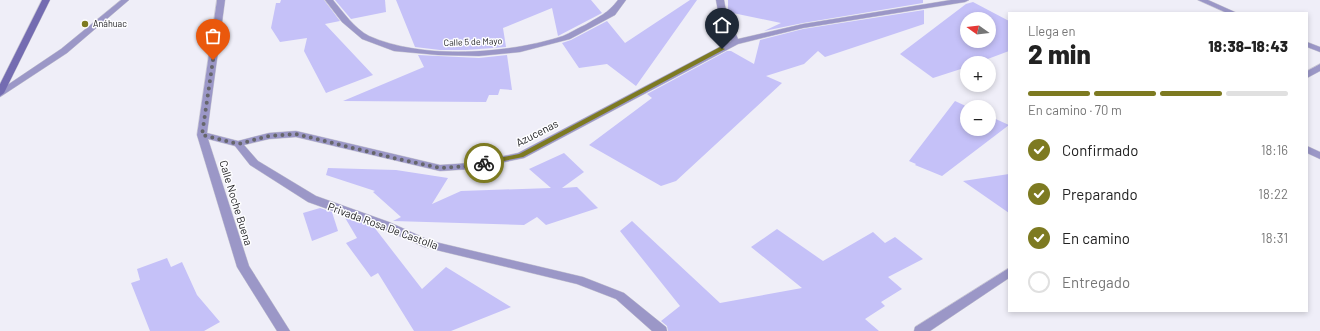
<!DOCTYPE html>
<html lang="es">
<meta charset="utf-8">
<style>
:root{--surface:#fff;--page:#f2f2f2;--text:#222;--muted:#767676;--line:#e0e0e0;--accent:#7d7a21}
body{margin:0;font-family:Barlow,sans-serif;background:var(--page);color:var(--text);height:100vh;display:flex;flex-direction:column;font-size:15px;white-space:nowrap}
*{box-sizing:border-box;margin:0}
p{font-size:13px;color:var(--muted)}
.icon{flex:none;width:22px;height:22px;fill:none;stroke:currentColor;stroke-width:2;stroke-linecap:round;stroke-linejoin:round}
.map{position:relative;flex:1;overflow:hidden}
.panel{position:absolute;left:1008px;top:12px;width:300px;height:300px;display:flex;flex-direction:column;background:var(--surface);border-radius:0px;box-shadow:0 2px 6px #0003}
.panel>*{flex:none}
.needle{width:26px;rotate:284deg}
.tools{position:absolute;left:960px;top:12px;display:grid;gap:8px}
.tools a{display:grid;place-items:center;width:36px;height:36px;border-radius:50%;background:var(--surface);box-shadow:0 2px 6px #0003;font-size:20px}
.pin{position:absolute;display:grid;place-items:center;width:34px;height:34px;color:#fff;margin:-41px -17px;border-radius:50% 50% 50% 0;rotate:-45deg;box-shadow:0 0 4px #0007}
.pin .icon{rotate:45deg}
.courier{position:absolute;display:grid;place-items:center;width:40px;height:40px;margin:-20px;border:3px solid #7d7a21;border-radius:50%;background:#fff;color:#222;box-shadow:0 1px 5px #0007}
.overview em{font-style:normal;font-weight:800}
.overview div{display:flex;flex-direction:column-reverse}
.overview{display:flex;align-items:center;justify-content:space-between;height:68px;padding:0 20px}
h1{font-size:26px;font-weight:800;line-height:30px}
.bar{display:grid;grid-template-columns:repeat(4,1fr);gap:6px 4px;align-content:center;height:48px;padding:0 20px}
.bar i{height:5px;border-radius:3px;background:var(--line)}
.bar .current{background:var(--accent)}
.bar p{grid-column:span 4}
ol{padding:0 20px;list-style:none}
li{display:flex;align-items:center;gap:12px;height:44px}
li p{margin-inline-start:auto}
li .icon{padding:4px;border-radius:50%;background:var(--accent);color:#fff;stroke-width:4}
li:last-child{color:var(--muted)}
li i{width:22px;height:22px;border:2px solid var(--line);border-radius:50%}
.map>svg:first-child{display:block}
.building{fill:#c5c1f8;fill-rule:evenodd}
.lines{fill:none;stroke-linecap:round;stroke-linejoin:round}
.street-casing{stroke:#cdccd5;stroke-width:1}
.secondary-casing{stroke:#cdccd5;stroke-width:1}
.street{fill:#9b97c7;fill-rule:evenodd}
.secondary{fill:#746cb1;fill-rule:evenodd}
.route{fill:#7d7a21}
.done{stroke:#66666b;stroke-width:4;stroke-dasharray:0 7.2}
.poi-dot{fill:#7d7a21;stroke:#fdfdff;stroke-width:1.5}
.labels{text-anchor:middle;stroke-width:3;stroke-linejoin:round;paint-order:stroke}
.far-poi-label{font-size:9px;fill:#1c1c1f;stroke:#fdfdff;text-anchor:start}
.far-street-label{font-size:9px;fill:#1c1c1f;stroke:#fdfdff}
.street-label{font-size:11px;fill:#1c1c1f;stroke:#fdfdff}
</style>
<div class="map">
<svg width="1320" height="331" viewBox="0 0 1320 331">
<rect width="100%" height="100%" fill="#efeef8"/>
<g class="building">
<polygon points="281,0 324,0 340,21 325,24 373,75 326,93 304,51 307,38 280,42 271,28 276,3 280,3"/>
<polygon points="335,0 385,0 386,12 351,19"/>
<polygon points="396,0 591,0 602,13 558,36 552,8 503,28 506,47 466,50 440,50 415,47"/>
<polygon points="690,0 697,0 636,86 607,64 579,68 562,43 571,40 607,21 625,43"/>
<polygon points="728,0 923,0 923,3 803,23 764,31 781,23 728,12"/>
<path d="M973,2L1009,21V51L977,63H967V67L933,78L900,54L966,4ZM967,19H989V41H967Z"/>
<polygon points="924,10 924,24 825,57 818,51 804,64 766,76 782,83 676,181 661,186 589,145 652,98 647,94 727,51 731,51 754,64 760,40 803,29"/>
<polygon points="418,55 479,58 507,55 512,90 500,89 498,95 489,95 486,102 343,101 424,67"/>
<polygon points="955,101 968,107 967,107 967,129 989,129 989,116 1009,125 942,176 915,165 916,164 909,161"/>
<polygon points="564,153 584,172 562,188 577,187 598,208 546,225 537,217 524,225 393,221 401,217 373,192 375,191 326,175 328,168 396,170 448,178 432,204 461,191 551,188 529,169"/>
<polygon points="1009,174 1009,213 963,181"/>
<polygon points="320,208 332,212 338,231 312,241 303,213"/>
<polygon points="344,216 374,227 422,289 446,267 511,307 451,331 414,331 378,273 371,277 346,243 357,238"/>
<polygon points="632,221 720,303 802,288 751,247 777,229 823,261 873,232 885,243 895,237 923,259 888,277 902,289 881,302 885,306 865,319 879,331 668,331 667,326 661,321 680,306 620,231"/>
<polygon points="167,258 171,267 182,262 197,295 220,322 204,331 150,331 131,283 140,280 137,269"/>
</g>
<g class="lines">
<defs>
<g id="street">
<polygon points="121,0 129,0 67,53 0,97 0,90 61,49"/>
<polygon points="217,0 225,0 207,133 238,141 269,133 296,131 440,165 471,163 518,153 731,41 718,11 716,0 724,0 726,11 738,39 803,24 951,0 969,0 965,2 803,28 738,44 524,158 471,169 440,171 296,137 269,139 244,145 258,161 316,196 389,222 431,241 583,277 624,293 666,327 667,331 652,331 616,299 577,284 424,247 381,228 308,202 250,165 235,146 208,139 249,266 290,331 277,331 237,267 197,135"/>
<path d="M325,0H333C343,12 355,29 369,36C423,60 508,54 563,36C570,33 578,28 585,25C600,16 607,14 618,0H626L615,15L570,39L520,52L479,56L438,55L394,51L362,39L342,22Z"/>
<polygon points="1198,0 1208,0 1237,13 1227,13"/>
<polygon points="1307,42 1320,47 1320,52 1307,47"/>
<polygon points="1320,64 1320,71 1307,78 1307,71"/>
<polygon points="1307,146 1320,152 1320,159 1307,153"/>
<polygon points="1009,268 1009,278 930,331 914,331 915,327"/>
</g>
<polygon id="secondary" points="42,0 50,0 4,93 0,96 0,84"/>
</defs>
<use href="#street" class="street-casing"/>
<use href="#secondary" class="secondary-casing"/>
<use href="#street" class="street"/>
<use href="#secondary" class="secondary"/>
</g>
<polygon class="route" points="720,47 725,49 523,157 484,165 480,163 484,161 519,154"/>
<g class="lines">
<polyline class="done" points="213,60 202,135 238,144 269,136 296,134 394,158 440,168 471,166 484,163"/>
</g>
<circle class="poi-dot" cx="85" cy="24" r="4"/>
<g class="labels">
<g class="far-poi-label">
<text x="93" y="27">Anáhuac</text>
</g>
<g class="far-street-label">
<text transform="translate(473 42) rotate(-2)" y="3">Calle 5 de Mayo</text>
</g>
<g class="street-label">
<text transform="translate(537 133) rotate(-27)" y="4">Azucenas</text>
<text transform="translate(236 203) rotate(73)" y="4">Calle Noche Buena</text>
<text transform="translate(383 226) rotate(20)" y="4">Privada Rosa De Castolla</text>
</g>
</g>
</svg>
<div class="tools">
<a><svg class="needle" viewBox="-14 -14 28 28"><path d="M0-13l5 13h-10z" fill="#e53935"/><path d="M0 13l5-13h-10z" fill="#767676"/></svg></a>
<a>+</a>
<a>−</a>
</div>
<div class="pin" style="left:213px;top:60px;background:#ea580c"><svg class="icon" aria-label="bag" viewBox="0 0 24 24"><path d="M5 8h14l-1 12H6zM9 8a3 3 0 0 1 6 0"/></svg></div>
<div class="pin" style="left:722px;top:49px;background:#1f2937"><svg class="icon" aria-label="home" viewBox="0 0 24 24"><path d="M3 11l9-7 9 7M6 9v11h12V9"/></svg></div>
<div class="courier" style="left:484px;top:163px"><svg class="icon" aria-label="bike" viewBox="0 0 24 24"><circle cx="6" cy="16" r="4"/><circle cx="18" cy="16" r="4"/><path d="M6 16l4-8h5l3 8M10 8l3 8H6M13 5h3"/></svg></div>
<section class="panel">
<div class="overview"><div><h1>2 min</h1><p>Llega en</p></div><em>18:38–18:43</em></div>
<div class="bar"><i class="current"></i><i class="current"></i><i class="current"></i><i></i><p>En camino · 70 m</p></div>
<ol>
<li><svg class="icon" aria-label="check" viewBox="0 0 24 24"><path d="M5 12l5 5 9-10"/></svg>Confirmado<p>18:16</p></li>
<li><svg class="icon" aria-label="check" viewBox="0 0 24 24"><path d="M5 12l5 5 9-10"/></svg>Preparando<p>18:22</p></li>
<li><svg class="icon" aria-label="check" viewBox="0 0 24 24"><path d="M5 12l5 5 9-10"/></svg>En camino<p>18:31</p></li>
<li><i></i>Entregado</li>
</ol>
</section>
</div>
